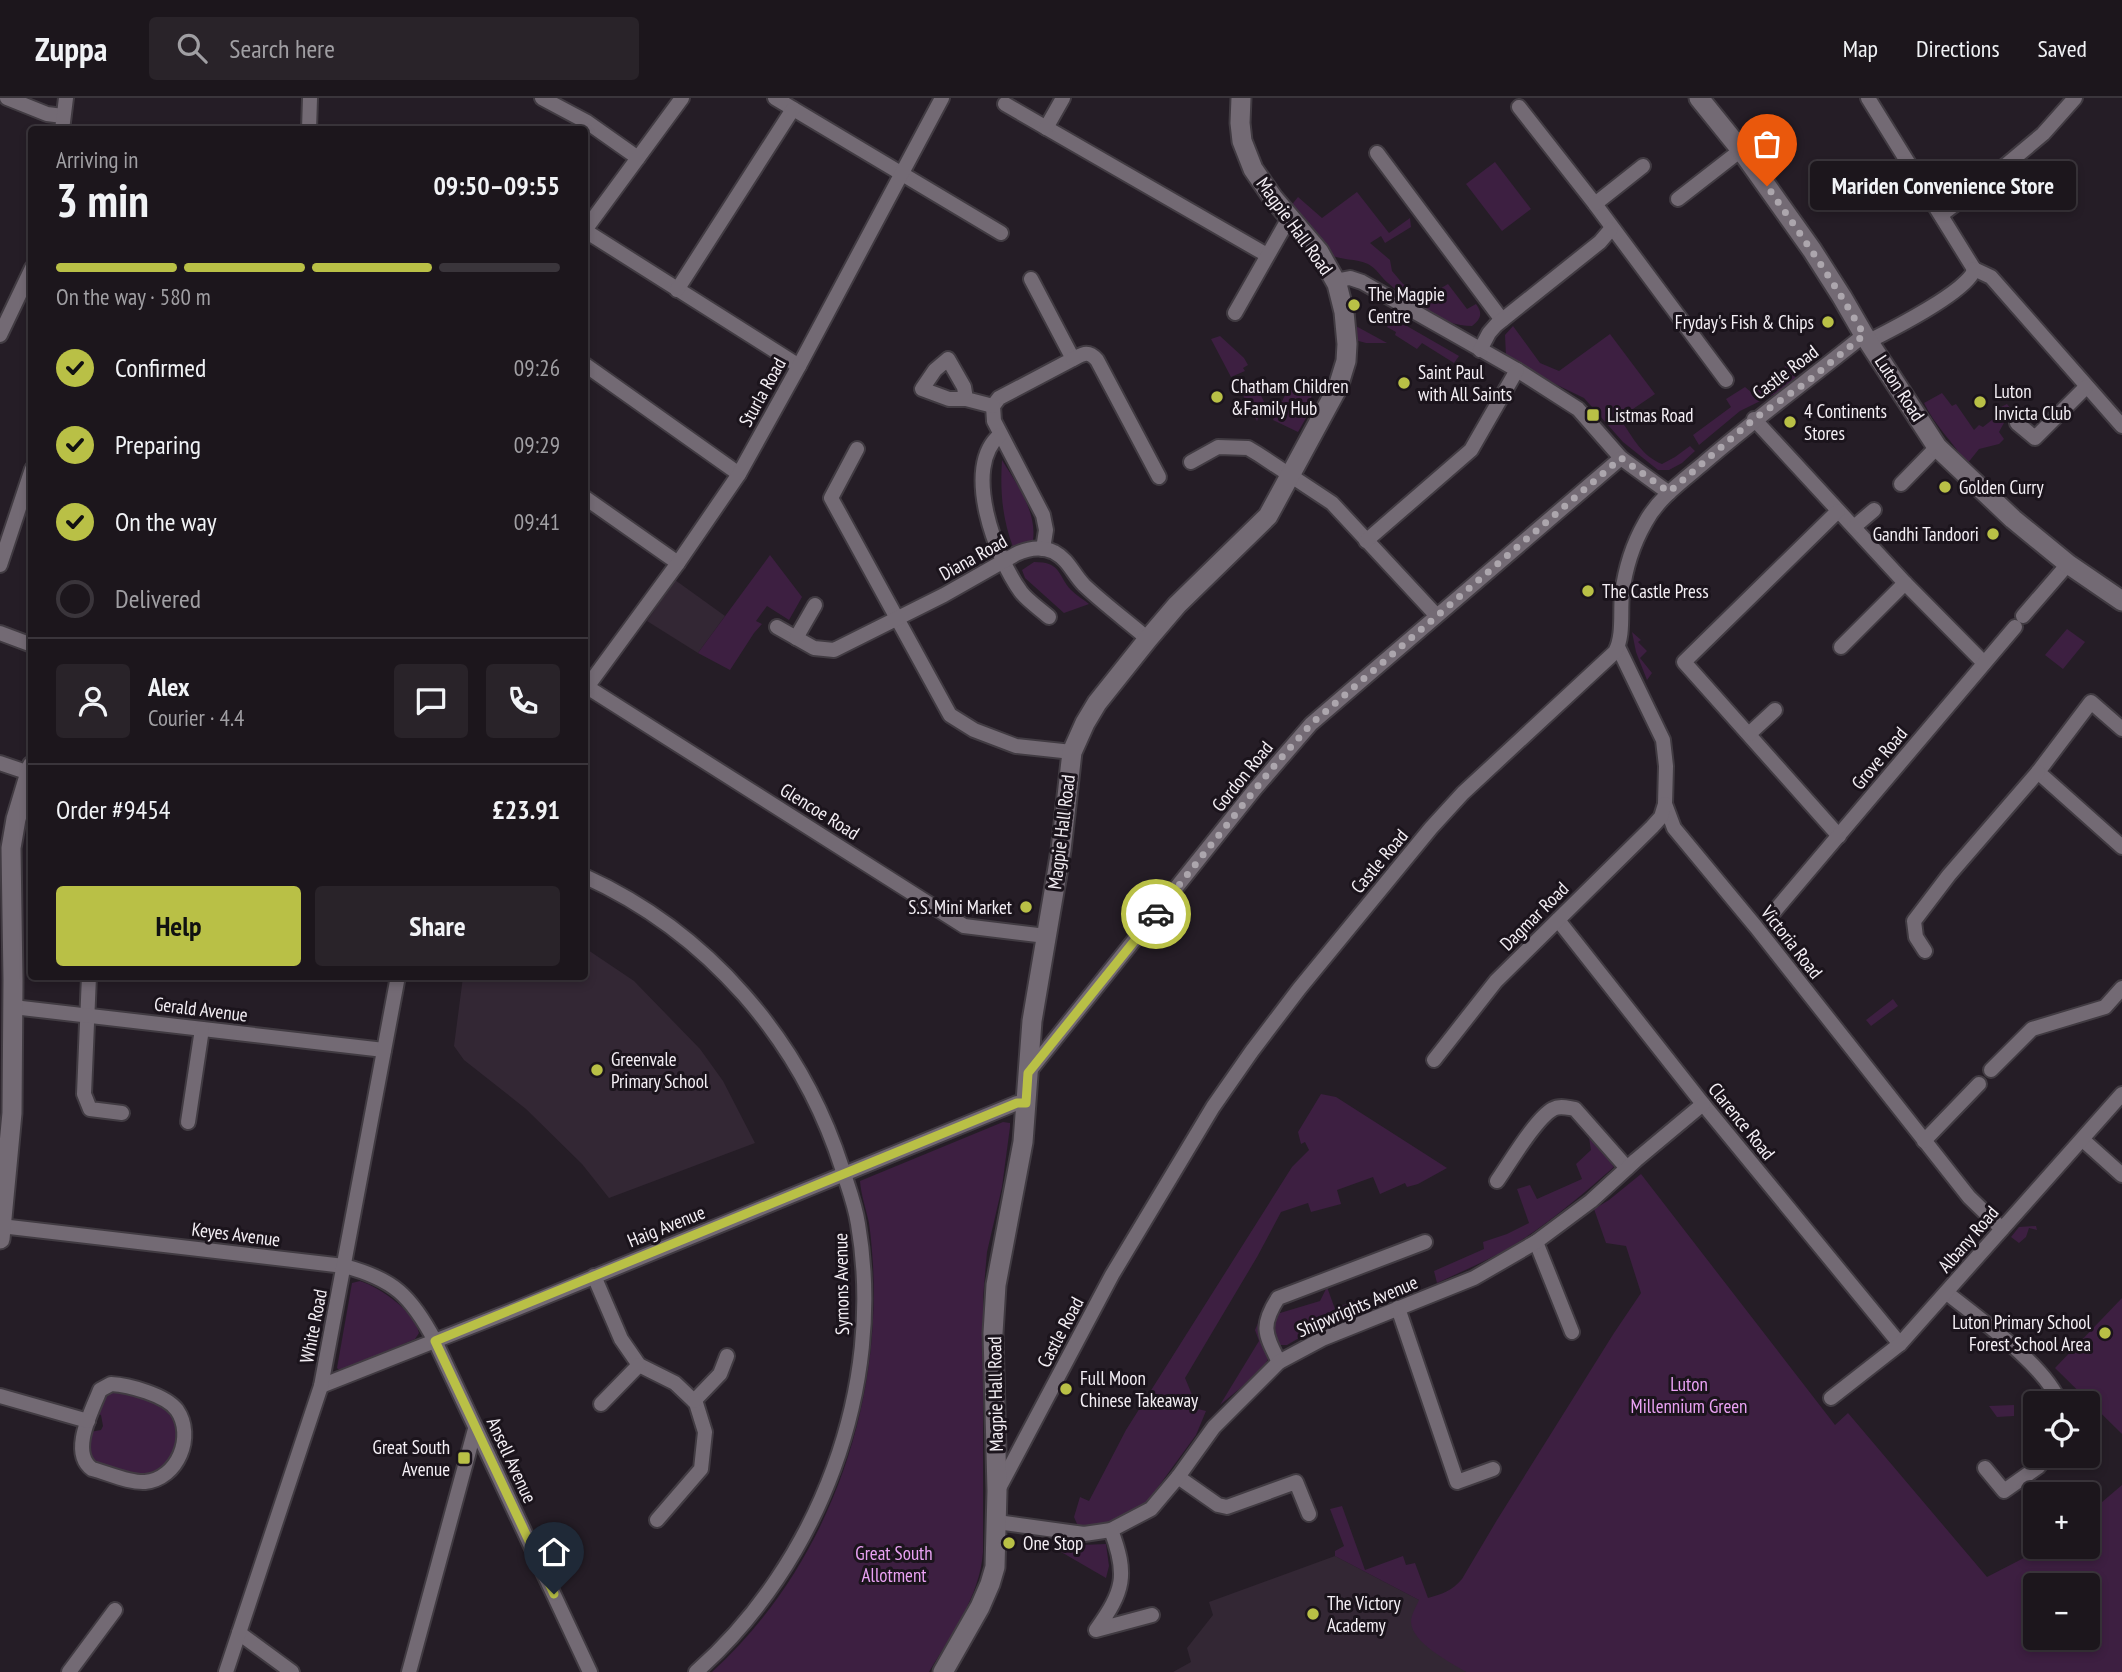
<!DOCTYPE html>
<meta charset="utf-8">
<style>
:root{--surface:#1c161c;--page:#292329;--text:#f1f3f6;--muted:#a09fa3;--line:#3a353b;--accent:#b9c046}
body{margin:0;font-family:"PT Sans Narrow",sans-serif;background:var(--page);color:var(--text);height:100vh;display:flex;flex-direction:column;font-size:26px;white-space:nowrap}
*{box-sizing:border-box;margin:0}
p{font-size:23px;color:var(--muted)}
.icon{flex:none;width:38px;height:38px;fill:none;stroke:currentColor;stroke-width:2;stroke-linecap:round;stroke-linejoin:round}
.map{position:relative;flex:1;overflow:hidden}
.panel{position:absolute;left:28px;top:28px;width:560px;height:854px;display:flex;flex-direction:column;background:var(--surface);border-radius:7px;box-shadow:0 4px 10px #0003,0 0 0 2px var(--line)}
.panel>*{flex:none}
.tools{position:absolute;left:2023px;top:1293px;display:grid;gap:14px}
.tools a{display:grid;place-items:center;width:77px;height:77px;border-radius:7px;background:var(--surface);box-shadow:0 4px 10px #0003,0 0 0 2px var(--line);font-size:35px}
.pin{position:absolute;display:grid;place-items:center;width:60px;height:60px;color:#fff;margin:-72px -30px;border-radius:50% 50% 50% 0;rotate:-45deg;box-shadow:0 0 7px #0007}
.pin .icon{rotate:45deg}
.courier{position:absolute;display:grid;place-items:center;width:70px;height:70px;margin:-35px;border:5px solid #b9c046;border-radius:50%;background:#fff;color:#222;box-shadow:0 2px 9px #0007}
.bubble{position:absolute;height:49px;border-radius:7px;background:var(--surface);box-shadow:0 4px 10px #0003,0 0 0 2px var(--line);font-size:23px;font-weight:700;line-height:49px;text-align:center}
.headline em{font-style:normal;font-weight:700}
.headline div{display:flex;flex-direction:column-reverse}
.headline{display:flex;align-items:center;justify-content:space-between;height:119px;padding:0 28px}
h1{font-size:46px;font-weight:700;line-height:52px}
.bar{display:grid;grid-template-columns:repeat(4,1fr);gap:10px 7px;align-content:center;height:84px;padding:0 28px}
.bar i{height:9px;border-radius:5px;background:var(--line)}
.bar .current{background:var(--accent)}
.bar p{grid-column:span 4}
.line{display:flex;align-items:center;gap:18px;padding:0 28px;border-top:2px solid var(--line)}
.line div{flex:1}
.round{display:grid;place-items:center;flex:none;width:74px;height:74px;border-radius:7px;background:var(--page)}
ol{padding:0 28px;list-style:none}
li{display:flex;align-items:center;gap:21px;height:77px}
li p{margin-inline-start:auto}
li .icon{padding:7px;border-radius:50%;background:var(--accent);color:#111;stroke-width:4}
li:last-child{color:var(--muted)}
li i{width:38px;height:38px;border:4px solid var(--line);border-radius:50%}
.cta{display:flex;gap:14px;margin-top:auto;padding:14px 28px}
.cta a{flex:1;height:80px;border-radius:7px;background:var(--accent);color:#111;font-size:28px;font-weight:700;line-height:80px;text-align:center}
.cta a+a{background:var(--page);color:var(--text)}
header{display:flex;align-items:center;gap:42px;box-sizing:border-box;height:98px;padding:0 35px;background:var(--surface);border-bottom:2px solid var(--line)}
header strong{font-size:33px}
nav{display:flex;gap:38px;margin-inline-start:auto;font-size:24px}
.search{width:490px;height:63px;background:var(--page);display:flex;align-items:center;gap:18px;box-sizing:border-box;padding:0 24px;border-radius:7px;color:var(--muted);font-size:26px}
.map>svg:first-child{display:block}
.built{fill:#332734}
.green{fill:#3d1f41;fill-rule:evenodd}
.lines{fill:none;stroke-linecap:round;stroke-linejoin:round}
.street-casing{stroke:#413b42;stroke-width:18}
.secondary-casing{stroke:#413b42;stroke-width:23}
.street{stroke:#736a74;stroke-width:14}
.secondary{stroke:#736a74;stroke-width:19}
.done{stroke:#aca6ad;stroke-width:7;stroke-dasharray:0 12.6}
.route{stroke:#b9c046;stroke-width:9}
.poi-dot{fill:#b9c046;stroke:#1b141c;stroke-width:2.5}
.labels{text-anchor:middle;stroke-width:6;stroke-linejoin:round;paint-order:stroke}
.street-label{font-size:19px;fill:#f4eff5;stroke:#1b141c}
.poi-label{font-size:19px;fill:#f4eff5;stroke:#1b141c;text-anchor:start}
.park-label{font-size:19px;fill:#eaa2f4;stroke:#1b141c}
</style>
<header>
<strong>Zuppa</strong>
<div class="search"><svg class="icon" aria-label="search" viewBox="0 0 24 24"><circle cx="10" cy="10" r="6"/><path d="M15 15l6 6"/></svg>Search here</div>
<nav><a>Map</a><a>Directions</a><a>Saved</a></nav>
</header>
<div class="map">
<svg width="2122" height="1574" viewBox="0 0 2122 1574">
<rect width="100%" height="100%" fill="#251d26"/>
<g class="built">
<polygon points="675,482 725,518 698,555 647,523"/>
<polygon points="585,850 634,883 700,951 723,983 755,1045 609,1100 582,1066 526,1011 464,962 454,948 463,879 584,878"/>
<polygon points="1335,1458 1419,1502 1466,1574 1173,1574 1191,1564 1187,1550 1213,1517 1209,1504"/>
</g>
<g class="green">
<polygon points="1495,64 1531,111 1502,133 1466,86"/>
<path d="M1357,94L1389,135L1410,120L1411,129L1385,145L1381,138L1370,145L1390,162L1392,173L1403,186L1428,198L1448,186L1467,211L1476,206C1483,215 1481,221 1472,228C1442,228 1410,204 1388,185C1380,178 1377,171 1368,166C1356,160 1338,163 1328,155C1316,145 1301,122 1290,109L1298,99L1322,120Z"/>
<polygon points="1393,220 1459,258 1454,265 1422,245 1417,251 1395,237 1396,234 1387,229"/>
<polygon points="1354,227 1387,245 1366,245 1355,242"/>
<path d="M1513,228L1540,265L1559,273L1610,236L1655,296L1630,313L1622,324C1634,341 1642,358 1662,366L1675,359L1690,348L1695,353L1682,365L1669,372H1658L1623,344L1584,300L1553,285L1506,258L1505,237Z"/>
<polygon points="1220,238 1244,260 1248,267 1243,270 1245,273 1231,279 1211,241"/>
<polygon points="1787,267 1799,284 1740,313 1699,347 1693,337 1731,309 1726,301 1745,289 1751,294"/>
<polygon points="1254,283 1265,306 1257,323 1239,290"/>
<polygon points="1288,291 1312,296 1306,320 1298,334 1273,322"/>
<path d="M1942,295L1952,308L1956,306L1974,332L1979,327L1983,329L2002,314L1999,310L2007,306L2014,315L2005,323L1999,334L2004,341L1999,346L1979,351L1967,366C1953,344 1935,328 1924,305Z"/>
<path d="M1002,362C1016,385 1037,413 1033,442L1013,449C1002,420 1000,392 1002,362Z"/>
<polygon points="770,457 802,499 789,522 767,508 756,523 762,526 754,535 730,572 698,555"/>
<path d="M1034,464C1062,464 1057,477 1071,492C1076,497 1084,502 1089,506L1064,515L1025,480L1022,472Z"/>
<polygon points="2067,531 2085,544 2063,571 2045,557"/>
<polygon points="1632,534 1641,542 1638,544 1647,553 1640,560 1652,575 1647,582 1636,554"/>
<polygon points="1893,901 1898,908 1871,928 1866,922"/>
<polygon points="1321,996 1336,999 1447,1070 1418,1086 1407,1089 1405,1085 1380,1096 1373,1079 1337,1092 1341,1106 1311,1114 1308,1105 1281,1114 1257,1159 1185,1280 1198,1311 1206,1313 1196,1337 1145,1407 1117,1422 1090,1431 1082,1430 1077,1426 1074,1419 1080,1399 1089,1403 1126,1332 1292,1069 1309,1052 1305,1044 1301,1046 1298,1034"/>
<path d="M1003,1024L1010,1025V1029L1002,1089L987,1154L983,1200V1454C980,1498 951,1537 929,1574H712C824,1472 881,1317 873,1167C872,1153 871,1139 869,1125C866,1111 861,1097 860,1083Z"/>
<path d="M1592,1037L1614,1069C1584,1095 1554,1121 1520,1143C1494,1160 1465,1172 1437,1185L1434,1173L1484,1151L1483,1144L1507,1136L1529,1125L1517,1091L1530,1087L1537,1101L1582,1081L1576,1066L1591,1052L1589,1040Z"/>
<path d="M1641,1076L1835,1327L1848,1315L1987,1479L2045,1449H2088V1416L2122,1387V1574H1466C1450,1564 1412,1545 1411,1524C1411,1517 1416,1509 1419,1502L1335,1458V1453L1344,1448L1330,1411L1342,1408L1365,1472L1403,1458L1406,1467L1415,1465L1428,1500C1442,1496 1452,1493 1462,1481L1497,1422L1614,1235L1641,1195L1626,1148L1606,1145L1594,1111L1609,1102ZM2035,1488H2088V1540H2035Z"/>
<polygon points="2036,1128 2037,1132 2029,1130 2026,1139 2019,1145 2011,1139 2019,1129"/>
<path d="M360,1183C381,1190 414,1213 419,1235L415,1241L342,1272L338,1271L337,1270L352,1185Z"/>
<polygon points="1327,1189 1335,1211 1355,1202 1360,1214 1311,1233 1287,1247 1278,1247 1273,1244 1270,1218 1320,1203"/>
<polygon points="2122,1200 2122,1336 2055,1270"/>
<polygon points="1259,1223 1264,1225 1268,1261 1262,1272 1220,1307 1259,1243 1255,1232"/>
<path d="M117,1292L162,1306L171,1316L178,1330L176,1356L161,1373L140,1380L96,1367L87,1356L90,1334L101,1332L103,1328L101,1317L96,1315C101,1303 103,1294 117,1292Z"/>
<polygon points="2014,1307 2014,1318 1997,1319 1989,1308"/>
<polygon points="1106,1446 1109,1468 1106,1480 1056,1451 1058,1448"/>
</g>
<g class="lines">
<defs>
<g id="street">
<polyline points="7,0 47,16 63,18"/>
<polyline points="542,0 587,24 638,60"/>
<polyline points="775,0 1001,135"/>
<polyline points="1868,0 1974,171"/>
<polyline points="1005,6 1267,157"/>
<polyline points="1519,9 1595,106 1726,282"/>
<polyline points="1046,30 1063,0"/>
<polyline points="62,32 66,0"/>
<polyline points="309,32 310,0"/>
<polyline points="1377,55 1502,222"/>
<polyline points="1678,101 1741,52"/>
<polyline points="1595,106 1643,68"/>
<polyline points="1941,117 2000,72 2043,36 2075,0"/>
<polyline points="584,132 799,268"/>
<polyline points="585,132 682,0"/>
<polyline points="1974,171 1991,179 2122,328"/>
<polyline points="1031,181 1073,261 999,300 993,308 994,323 1043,417 1046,432 1043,451"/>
<polyline points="1335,183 1350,180 1362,184 1517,272 1578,311 1621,360 1669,395"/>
<polyline points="677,192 793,11"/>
<polyline points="1235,215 1289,120"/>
<polyline points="0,237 32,170"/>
<path d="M1869,243C1889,233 1972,191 1974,171"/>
<polyline points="1480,252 1489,235 1496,227 1600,144 1611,131"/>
<path d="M1073,261C1083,256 1088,252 1097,262L1159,379"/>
<polyline points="584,266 739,376"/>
<polyline points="966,301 964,289 948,261 935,272 922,291 949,301 966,301 993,308"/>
<polyline points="1754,321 1905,485 1984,565"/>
<polyline points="2017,325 2035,340 2086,289"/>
<path d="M1000,337C961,369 996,460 1021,494C1028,503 1040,511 1049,519"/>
<polyline points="857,351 831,400 950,617 974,632 1016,648 1072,654"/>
<polyline points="1191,364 1218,349 1248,350 1258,356 1332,405 1436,517"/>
<polyline points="1901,386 1937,349"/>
<polyline points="584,399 678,465"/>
<polyline points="1838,413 1684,564 1839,738"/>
<polyline points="1854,429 1874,412"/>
<polyline points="1366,443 1471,352 1517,272"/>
<polyline points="0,467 32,371"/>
<polyline points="2023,518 2068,466"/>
<path d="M777,529L814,550L834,552L944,497L1016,456C1029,450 1041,448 1054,454C1069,462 1073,476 1084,487C1104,506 1127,523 1148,541"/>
<polyline points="0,535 32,547"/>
<polyline points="796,540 815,507"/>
<polyline points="1618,549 1663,642 1666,668 1665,706 1674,730 1756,829 1969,1099 2002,1131"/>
<polyline points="1841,549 1905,485"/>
<polyline points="584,587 964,828 1046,838"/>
<polyline points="587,589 678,465 739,376 799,268 942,0"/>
<polyline points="2122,631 2091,604 2038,674 2122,749"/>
<polyline points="1749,636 1775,612"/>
<polyline points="0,665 32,676"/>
<path d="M584,778C708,834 801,942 842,1070C848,1089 855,1106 858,1126C886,1289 819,1465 696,1574"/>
<polyline points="1773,815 2015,529"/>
<polyline points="1558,822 1703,1006 1900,1246"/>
<polyline points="1925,853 1916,839 1914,823 1949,777 2038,674"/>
<polyline points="89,878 84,996 90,1011 122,1015"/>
<polyline points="13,909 384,952"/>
<polyline points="1434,962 1496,883 1652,729 1661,719 1665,706"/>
<polyline points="1991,972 2032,931 2105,909 2122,890"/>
<polyline points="1028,975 1255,691 1311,626 1621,360"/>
<polyline points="188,1024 202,931"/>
<polyline points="2083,1042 2122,1077"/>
<polyline points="1924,1043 1979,986"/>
<path d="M1497,1083C1509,1066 1536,1020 1553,1011C1560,1007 1568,1010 1575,1011L1627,1070"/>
<path d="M1,1128L344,1168C394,1181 411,1198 435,1243L590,1574"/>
<polyline points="1536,1144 1572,1234"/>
<polyline points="594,1178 621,1241 639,1267 675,1285 696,1305 705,1334 701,1371 657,1422"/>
<path d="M1947,1195C1978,1220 2048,1269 2060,1306"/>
<polyline points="1398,1210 1457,1384 1493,1371"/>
<path d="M1279,1264C1265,1236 1260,1228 1278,1200L1425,1144"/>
<path d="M111,1286C129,1287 166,1297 177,1312C195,1338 178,1381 145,1384C129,1385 108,1375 92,1371C69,1354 92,1313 100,1292Z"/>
<polyline points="321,1288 518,1210 1017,1005 1026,1005"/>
<polyline points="0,1298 88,1323"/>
<polyline points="1831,1300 1900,1246 2122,996"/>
<polyline points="694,1303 720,1276 727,1258"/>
<polyline points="601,1306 639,1267"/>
<polyline points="1985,1370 2004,1393 2038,1369 2047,1358"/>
<polyline points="1178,1379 1218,1407 1227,1409 1296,1384 1309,1416"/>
<path d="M998,1392L1112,1177L1213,1009L1252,953L1299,891L1431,730L1463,695L1615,554C1624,538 1620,514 1622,496C1625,472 1633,446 1645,425C1658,400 1684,382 1705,364C1756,320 1811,280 1864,237"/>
<polyline points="997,1424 1084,1436 1111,1432 1151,1411 1178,1379 1214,1329 1279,1264 1322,1241 1474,1180 1536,1144 1591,1103 1636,1062 1703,1006"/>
<path d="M1111,1432C1128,1477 1124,1493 1096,1532L1152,1517"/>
<polyline points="239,1535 292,1574"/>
<polyline points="69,1574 115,1512"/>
<polyline points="226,1574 321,1288 398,878"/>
<polyline points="409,1574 475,1331"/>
</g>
<g id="secondary">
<polyline points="1699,0 1741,52 1812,152 1842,199 1864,237 1937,349 2013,421 2068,466 2122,503"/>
<polyline points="0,1141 12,1015 13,882 11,750 16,721 32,668"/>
<polyline points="943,1574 980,1509 990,1486 995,1469 997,1393 993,1235 996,1187 1023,1044 1032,923 1061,752 1072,654 1085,625 1097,605 1148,541 1177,507 1268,418 1338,289 1346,263 1347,246 1344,214 1337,186 1319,154 1273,100 1253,71 1242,43 1240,25 1241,0"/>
</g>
</defs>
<use href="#street" class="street-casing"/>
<use href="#secondary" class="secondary-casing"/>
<use href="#street" class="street"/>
<use href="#secondary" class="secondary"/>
</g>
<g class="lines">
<path class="done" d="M1156,816L1269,674L1311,626L1621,360L1669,394L1754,321L1807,284L1864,237C1835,185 1801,137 1767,88"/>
<polyline class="route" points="554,1496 435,1243 1017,1005 1026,1005 1028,975 1156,816"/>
</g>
<g class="poi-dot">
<circle cx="1354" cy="207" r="7"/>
<circle cx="1828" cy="224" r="7"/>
<circle cx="1404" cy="285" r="7"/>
<circle cx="1217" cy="299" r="7"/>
<circle cx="1980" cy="304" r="7"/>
<rect x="1586" y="310" width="14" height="14" rx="3.5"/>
<circle cx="1790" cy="324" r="7"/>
<circle cx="1945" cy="389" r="7"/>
<circle cx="1993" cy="436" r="7"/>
<circle cx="1588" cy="493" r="7"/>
<circle cx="1026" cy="809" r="7"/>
<circle cx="597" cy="972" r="7"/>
<circle cx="2105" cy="1235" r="7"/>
<circle cx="1066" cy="1291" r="7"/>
<rect x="457" y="1353" width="14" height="14" rx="3.5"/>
<circle cx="1009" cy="1445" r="7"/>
<circle cx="1313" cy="1516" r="7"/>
</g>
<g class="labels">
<g class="street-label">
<text transform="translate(1295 128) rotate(54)" y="7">Magpie Hall Road</text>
<text transform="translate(1785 274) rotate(-37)" y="7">Castle Road</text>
<text transform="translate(1900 290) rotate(57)" y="7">Luton Road</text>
<text transform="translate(762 294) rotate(-61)" y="7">Sturla Road</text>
<text transform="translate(973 459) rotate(-29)" y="7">Diana Road</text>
<text transform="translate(1879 660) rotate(-50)" y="7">Grove Road</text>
<text transform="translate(1242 678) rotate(-51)" y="7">Gordon Road</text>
<text transform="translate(820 713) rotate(32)" y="7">Glencoe Road</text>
<text transform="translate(1061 734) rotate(-83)" y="7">Magpie Hall Road</text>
<text transform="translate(1379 763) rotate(-50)" y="7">Castle Road</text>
<text transform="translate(1534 818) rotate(-45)" y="7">Dagmar Road</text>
<text transform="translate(1792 844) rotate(52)" y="7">Victoria Road</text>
<text transform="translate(201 911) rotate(7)" y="7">Gerald Avenue</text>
<text transform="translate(1742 1023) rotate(51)" y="7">Clarence Road</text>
<text transform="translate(666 1128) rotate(-22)" y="7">Haig Avenue</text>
<text transform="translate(236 1136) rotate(7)" y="7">Keyes Avenue</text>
<text transform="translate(1968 1141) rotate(-49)" y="7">Albany Road</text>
<text transform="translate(841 1186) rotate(-91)" y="7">Symons Avenue</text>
<text transform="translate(1357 1208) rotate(-23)" y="7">Shipwrights Avenue</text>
<text transform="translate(313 1228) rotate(-79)" y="7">White Road</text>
<text transform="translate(1060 1234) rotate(-62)" y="7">Castle Road</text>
<text transform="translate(995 1296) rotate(-91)" y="7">Magpie Hall Road</text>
<text transform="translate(512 1362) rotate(65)" y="7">Ansell Avenue</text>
</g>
<g class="poi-label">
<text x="1368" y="203">The Magpie<tspan x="1368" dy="22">Centre</tspan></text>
<text x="1814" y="231" text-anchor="end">Fryday's Fish &amp; Chips</text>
<text x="1418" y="281">Saint Paul<tspan x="1418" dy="22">with All Saints</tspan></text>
<text x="1231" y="295">Chatham Children<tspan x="1231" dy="22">&amp;Family Hub</tspan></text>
<text x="1994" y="300">Luton<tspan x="1994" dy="22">Invicta Club</tspan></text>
<text x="1804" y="320">4 Continents<tspan x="1804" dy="22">Stores</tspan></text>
<text x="1607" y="324">Listmas Road</text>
<text x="1959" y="396">Golden Curry</text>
<text x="1979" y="443" text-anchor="end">Gandhi Tandoori</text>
<text x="1602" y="500">The Castle Press</text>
<text x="1012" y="816" text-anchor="end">S.S. Mini Market</text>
<text x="611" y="968">Greenvale<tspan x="611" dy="22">Primary School</tspan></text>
<text x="2091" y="1231" text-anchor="end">Luton Primary School<tspan x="2091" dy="22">Forest School Area</tspan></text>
<text x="1080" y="1287">Full Moon<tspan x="1080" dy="22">Chinese Takeaway</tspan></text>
<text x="450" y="1356" text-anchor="end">Great South<tspan x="450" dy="22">Avenue</tspan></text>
<text x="1023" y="1452">One Stop</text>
<text x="1327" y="1512">The Victory<tspan x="1327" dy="22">Academy</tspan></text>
</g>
<g class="park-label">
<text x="1689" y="1293">Luton<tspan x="1689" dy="22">Millennium Green</tspan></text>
<text x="894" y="1462">Great South<tspan x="894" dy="22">Allotment</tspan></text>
</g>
</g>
</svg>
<div class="tools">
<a><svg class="icon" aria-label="locate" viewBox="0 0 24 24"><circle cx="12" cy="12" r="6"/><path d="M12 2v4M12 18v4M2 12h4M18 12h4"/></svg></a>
<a>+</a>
<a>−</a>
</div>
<div class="pin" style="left:1767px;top:88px;background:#ea580c"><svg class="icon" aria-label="bag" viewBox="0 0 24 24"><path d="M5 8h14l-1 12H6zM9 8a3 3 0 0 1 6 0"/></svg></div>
<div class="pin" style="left:554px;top:1496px;background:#1f2937"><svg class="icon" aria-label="home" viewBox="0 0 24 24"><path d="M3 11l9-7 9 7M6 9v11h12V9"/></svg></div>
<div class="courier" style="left:1156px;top:816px"><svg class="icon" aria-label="car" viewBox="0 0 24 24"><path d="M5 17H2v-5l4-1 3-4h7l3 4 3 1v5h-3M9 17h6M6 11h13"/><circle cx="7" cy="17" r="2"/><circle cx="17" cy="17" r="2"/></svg></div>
<div class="bubble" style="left:1810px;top:63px;width:266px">Mariden Convenience Store</div>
<section class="panel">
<div class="headline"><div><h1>3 min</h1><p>Arriving in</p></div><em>09:50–09:55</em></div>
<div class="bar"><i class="current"></i><i class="current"></i><i class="current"></i><i></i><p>On the way · 580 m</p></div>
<ol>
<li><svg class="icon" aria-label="check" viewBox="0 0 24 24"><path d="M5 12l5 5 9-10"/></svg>Confirmed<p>09:26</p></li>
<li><svg class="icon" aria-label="check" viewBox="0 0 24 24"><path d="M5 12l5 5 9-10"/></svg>Preparing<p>09:29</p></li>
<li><svg class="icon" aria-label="check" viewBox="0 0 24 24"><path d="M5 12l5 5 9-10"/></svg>On the way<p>09:41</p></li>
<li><i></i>Delivered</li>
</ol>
<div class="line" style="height:126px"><a class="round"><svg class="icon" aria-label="person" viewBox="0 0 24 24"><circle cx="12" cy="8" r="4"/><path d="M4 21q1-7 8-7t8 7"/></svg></a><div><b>Alex</b><p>Courier · 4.4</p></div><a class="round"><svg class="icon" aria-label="chat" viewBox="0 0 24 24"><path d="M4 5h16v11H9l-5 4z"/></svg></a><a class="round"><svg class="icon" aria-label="phone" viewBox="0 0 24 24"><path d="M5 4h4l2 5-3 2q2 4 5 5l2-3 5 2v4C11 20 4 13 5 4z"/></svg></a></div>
<div class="line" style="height:91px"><div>Order #9454</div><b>£23.91</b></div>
<div class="cta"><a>Help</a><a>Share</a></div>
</section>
</div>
